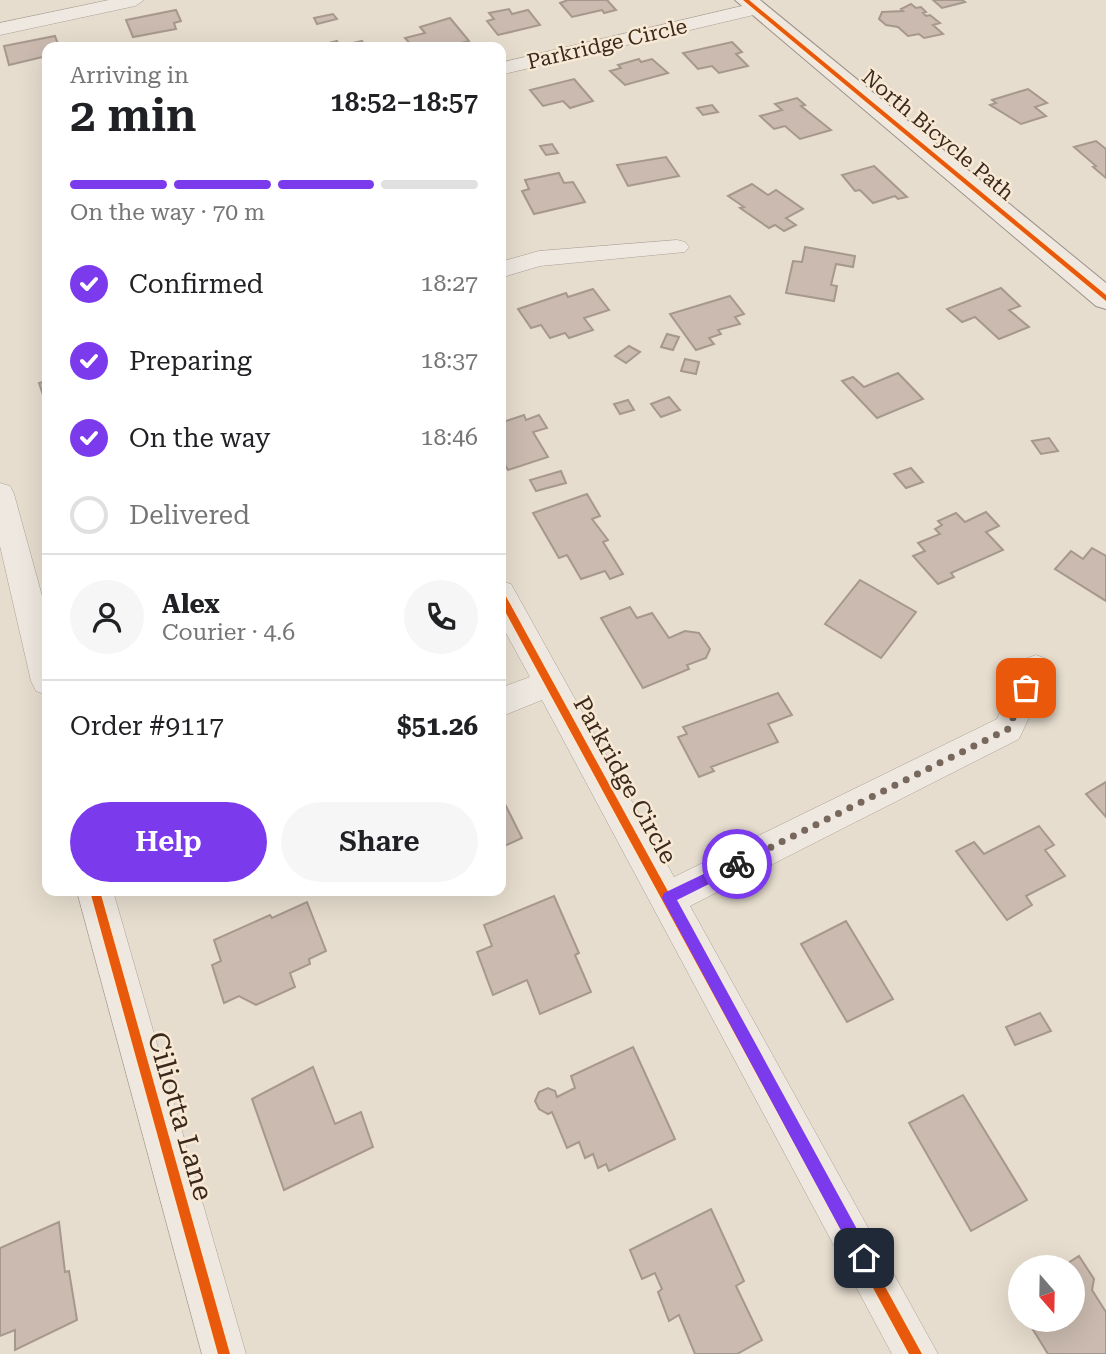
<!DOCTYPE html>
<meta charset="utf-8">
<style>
:root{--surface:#fff;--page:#f6f6f6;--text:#202124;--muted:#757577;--line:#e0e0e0;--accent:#7c3aed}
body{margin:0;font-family:"Roboto Serif",serif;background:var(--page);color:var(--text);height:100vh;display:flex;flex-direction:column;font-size:26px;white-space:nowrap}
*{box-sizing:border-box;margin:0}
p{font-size:23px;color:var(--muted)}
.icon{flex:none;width:38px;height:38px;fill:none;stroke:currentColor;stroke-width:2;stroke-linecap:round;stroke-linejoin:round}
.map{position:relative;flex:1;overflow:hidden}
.side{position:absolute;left:42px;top:42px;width:464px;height:854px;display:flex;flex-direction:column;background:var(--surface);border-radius:14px;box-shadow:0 7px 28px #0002}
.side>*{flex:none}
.needle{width:46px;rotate:160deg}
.fabs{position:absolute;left:1008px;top:1255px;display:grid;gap:14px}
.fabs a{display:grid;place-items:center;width:77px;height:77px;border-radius:50%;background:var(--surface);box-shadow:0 7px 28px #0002;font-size:35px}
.pin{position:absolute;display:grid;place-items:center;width:60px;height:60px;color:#fff;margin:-30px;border-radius:14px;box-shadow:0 4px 10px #0006}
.courier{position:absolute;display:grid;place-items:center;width:70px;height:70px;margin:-35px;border:5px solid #7c3aed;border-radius:50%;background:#fff;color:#222;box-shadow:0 2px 9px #0007}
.head em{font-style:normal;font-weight:600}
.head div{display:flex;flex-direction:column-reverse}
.head{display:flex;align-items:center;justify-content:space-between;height:119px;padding:0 28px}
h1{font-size:46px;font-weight:600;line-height:52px}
.bar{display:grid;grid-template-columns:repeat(4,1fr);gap:10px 7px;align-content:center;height:84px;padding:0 28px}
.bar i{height:9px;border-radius:5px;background:var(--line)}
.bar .current{background:var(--accent)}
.bar p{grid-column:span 4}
.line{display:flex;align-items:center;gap:18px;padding:0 28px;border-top:2px solid var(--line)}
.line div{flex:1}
.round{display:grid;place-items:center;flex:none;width:74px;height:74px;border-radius:37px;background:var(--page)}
ol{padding:0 28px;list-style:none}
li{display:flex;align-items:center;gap:21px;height:77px}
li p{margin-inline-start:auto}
li .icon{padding:7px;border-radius:50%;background:var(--accent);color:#fff;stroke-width:4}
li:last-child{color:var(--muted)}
li i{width:38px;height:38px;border:4px solid var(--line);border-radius:50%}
.action{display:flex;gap:14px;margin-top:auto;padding:14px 28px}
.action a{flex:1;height:80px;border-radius:42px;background:var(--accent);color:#fff;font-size:28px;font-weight:600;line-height:80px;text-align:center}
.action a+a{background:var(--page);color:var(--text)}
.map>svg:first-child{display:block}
.building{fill:#cabaaf;stroke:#a7988d;stroke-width:2}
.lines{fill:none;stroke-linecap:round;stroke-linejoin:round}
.street-casing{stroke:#aba297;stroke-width:1}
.secondary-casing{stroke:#9b9186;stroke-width:2}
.street{fill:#eee8e0;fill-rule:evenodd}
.secondary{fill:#eee8e0;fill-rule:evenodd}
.cycleway-casing{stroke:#f7e9d4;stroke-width:4}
.cycleway{fill:#e8590c;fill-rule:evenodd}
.route{fill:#7c3aed}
.done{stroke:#78685c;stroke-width:7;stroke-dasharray:0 12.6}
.labels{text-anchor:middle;stroke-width:5;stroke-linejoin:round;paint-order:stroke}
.far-street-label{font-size:21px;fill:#3c291e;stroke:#f7e9d4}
.street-label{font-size:24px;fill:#3c291e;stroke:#f7e9d4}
.near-street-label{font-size:28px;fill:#3c291e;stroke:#f7e9d4}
</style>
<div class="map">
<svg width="1106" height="1354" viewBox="0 0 1106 1354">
<rect width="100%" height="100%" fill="#e6ddce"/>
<g class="building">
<polygon points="568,0 607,0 616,10 604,13 602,10 572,17 560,3"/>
<polygon points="933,0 962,0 965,2 942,8"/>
<polygon points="911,4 916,8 921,7 926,12 923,13 926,16 930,15 940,23 933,25 943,34 924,38 919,34 908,36 898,27 886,25 879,19 882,12 903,11 901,9"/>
<polygon points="509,9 512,14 528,10 540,25 498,35 487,21 494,19 489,13"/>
<polygon points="176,10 181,21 174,23 176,29 133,37 126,20"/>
<polygon points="333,14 337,19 317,24 314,18"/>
<polygon points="450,18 469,41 444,47 413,47 405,38 425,33 420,27"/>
<polygon points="55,36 59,47 47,47 47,56 9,65 4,46"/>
<polygon points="337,41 340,46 362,41 366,47 322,47 321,45"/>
<polygon points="732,42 742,52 736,54 748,66 719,73 712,66 698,69 683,53"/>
<polygon points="639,59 641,62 652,59 668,73 625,85 610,71 621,68 618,65"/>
<polygon points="574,79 593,101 570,108 563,101 543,106 530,90"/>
<polygon points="1028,89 1047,103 1035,107 1046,116 1021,124 990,105 996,103 992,100"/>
<polygon points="797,98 805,105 801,106 831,130 800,139 785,126 774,129 760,116 782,110 775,104"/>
<polygon points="712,105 718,112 703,115 697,108"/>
<polygon points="1096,141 1106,149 1106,178 1093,167 1096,166 1074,147"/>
<polygon points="552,144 558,153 546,155 540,146"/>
<polygon points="666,157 679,176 628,186 617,165"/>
<polygon points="874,166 907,197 898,199 895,196 873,203 860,190 855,191 842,175"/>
<polygon points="559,173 564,183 573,182 585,202 534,214 522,191 529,189 525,180"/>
<polygon points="752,184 768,195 776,190 803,209 786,218 796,225 784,231 775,225 769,228 740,208 744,207 728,196"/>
<polygon points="805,247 855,256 853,267 836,264 831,285 837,286 834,301 786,293 793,261 802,262"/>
<polygon points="1001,288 1020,306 1009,310 1029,327 999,339 975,317 962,322 947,309"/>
<polygon points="593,289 609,310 584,318 593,330 569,338 565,333 550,338 541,325 531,328 518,309 566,293 568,297"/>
<polygon points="730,296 744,314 735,317 740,324 718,330 721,334 709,338 714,344 696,350 670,314"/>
<polygon points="667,334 679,337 673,350 661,347"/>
<polygon points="629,346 640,352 626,363 615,356"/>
<polygon points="685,359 699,362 696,374 681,371"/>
<polygon points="898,373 923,399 877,418 842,381 853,377 864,387"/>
<polygon points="47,381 47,407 39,383"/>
<polygon points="669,397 680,410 661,417 651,404"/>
<polygon points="628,400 634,410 620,414 614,404"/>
<polygon points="524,415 526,420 539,415 547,428 533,432 548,457 508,470 500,456 500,423"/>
<polygon points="1049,438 1058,451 1041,454 1032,441"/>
<polygon points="911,468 923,482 906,488 894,474"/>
<polygon points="561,471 566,483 536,491 530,480"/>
<polygon points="587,494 600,516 592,519 608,540 603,542 623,574 610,579 605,571 581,579 567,555 559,558 533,513"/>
<polygon points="986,512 999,526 986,532 1003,550 951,573 954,577 938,584 913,556 925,551 918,543 940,534 935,529 942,525 938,521 956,513 965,522"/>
<polygon points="1092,548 1106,556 1106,601 1055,569 1071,551 1083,559"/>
<polygon points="860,580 916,612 881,658 825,624"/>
<polygon points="630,607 637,618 652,613 669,638 685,631 699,633 710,649 706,658 687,665 689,669 643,688 601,618"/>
<polygon points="778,693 792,715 768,724 778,742 711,767 714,771 699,777 678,737 687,734 683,727"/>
<polygon points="1106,782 1106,817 1086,794"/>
<polygon points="500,794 522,838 500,848"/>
<polygon points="1039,826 1054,845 1045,850 1065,876 1026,896 1032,905 1007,920 956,851 974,842 984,854"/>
<polygon points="554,896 579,953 575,955 591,992 540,1014 527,980 493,995 477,952 492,946 484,925"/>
<polygon points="307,902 326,951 309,959 310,964 290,973 295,987 256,1005 239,996 224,1003 212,965 221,961 214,940 270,915 272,918"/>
<polygon points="846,921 893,999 847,1022 801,944"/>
<polygon points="1040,1013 1051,1031 1015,1045 1006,1027"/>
<polygon points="633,1047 675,1139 609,1171 606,1164 598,1168 593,1154 585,1158 579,1142 567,1148 552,1112 548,1114 539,1109 535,1101 539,1092 548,1088 555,1091 557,1097 575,1088 571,1076"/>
<polygon points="313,1067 335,1124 361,1112 373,1147 284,1190 252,1099"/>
<polygon points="963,1095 1027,1200 971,1231 909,1123"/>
<polygon points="711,1209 744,1281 736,1286 762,1340 737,1354 695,1354 679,1315 669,1321 658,1292 662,1289 655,1273 642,1279 630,1250"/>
<polygon points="59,1222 65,1272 69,1271 77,1320 15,1350 15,1330 0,1336 0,1248"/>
<polygon points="1079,1256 1094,1279 1092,1290 1106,1312 1106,1354 1048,1354 1027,1320 1073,1320 1073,1267 1062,1267"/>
</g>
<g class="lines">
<defs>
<g id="street">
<polygon points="109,0 144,0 135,6 0,35 0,23"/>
<polygon points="755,3 764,9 762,13 500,75 500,63"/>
<polygon points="677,240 685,242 689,247 685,252 540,266 500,278 500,262 539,251"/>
<polygon points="0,483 10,486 14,494 47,614 47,695 36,691 31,681 0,546"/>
<polygon points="500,581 511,584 674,877 997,719 1025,659 1036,655 1047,659 1052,668 1019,739 690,906 938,1354 892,1354 542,700 500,717 500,688 530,677 500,622"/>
<polygon points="77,891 113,891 246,1354 202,1354"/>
</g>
<polygon id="secondary" points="735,0 760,0 1106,283 1106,309 1096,306"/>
</defs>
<use href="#street" class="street-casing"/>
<use href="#secondary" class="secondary-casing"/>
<use href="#street" class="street"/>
<use href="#secondary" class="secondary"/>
<defs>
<g id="cycleway">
<polygon points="743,0 749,0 1106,295 1106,301"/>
<polygon points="500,590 503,591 922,1354 909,1354 500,602"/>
<polygon points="90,891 100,891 230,1354 218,1354"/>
</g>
</defs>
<use href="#cycleway" class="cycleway-casing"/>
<use href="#cycleway" class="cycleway"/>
</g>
<polygon class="route" points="737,858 743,864 741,868 677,900 870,1253 872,1258 870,1264 864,1266 859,1264 662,898 664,893"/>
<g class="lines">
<polyline class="done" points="737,864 1008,729 1026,688"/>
</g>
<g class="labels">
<g class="far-street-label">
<text transform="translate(607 44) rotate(-13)" y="7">Parkridge Circle</text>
<text transform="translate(938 135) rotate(40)" y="7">North Bicycle Path</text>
</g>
<g class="street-label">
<text transform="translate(625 780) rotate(61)" y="8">Parkridge Circle</text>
</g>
<g class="near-street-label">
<text transform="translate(181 1116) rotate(74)" y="10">Ciliotta Lane</text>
</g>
</g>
</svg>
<div class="fabs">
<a><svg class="needle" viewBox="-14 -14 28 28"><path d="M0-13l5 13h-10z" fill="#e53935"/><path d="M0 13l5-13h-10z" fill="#757577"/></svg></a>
</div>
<div class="pin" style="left:1026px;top:688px;background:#ea580c"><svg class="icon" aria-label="bag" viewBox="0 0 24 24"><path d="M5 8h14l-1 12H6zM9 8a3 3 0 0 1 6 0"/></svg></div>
<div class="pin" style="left:864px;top:1258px;background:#1f2937"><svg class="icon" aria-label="home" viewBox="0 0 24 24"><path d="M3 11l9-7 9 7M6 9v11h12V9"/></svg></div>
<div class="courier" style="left:737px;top:864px"><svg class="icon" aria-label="bike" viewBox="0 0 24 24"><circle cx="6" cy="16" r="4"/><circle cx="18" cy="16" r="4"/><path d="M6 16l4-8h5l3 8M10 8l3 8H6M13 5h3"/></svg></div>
<section class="side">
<div class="head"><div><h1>2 min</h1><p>Arriving in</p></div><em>18:52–18:57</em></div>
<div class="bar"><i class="current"></i><i class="current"></i><i class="current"></i><i></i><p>On the way · 70 m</p></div>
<ol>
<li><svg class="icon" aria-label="check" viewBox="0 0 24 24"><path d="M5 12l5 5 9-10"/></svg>Confirmed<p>18:27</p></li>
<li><svg class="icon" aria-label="check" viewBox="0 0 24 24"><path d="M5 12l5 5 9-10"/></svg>Preparing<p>18:37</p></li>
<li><svg class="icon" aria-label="check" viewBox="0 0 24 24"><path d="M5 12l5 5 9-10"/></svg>On the way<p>18:46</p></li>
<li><i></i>Delivered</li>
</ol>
<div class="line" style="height:126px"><a class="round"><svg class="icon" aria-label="person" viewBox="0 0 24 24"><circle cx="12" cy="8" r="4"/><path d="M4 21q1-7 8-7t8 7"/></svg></a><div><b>Alex</b><p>Courier · 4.6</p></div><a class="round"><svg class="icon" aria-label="phone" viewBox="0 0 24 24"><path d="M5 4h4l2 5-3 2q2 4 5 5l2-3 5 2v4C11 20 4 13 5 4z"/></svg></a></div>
<div class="line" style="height:91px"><div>Order #9117</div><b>$51.26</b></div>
<div class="action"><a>Help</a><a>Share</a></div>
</section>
</div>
